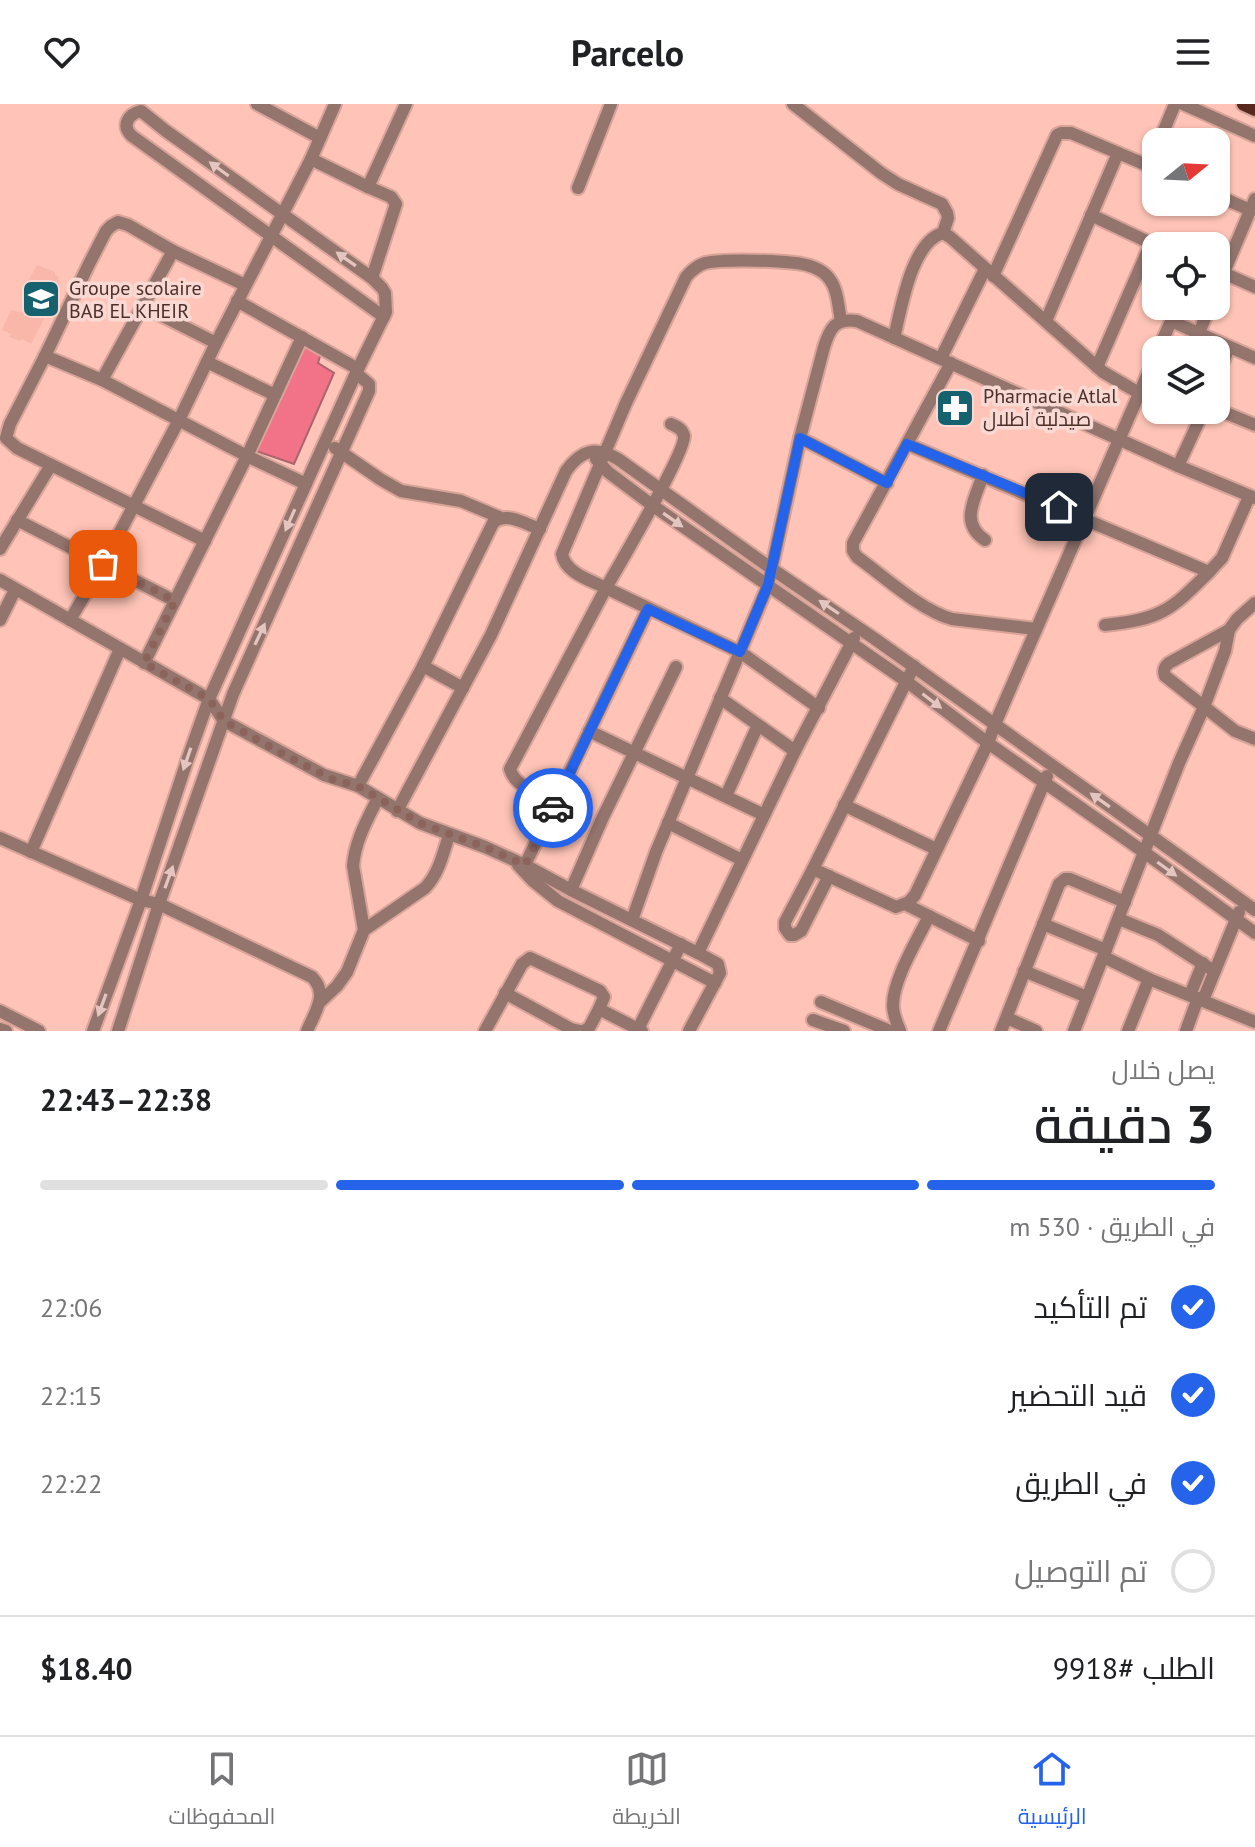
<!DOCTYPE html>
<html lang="ar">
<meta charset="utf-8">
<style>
:root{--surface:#fff;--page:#f2f2f2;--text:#202124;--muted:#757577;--line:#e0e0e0;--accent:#2563eb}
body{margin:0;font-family:"PT Sans",Cairo,sans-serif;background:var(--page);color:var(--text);direction:rtl;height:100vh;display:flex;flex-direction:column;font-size:30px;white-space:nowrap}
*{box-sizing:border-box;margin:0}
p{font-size:26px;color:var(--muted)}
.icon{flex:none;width:44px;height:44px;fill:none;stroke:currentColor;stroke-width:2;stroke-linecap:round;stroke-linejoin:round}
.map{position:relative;height:927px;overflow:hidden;direction:ltr}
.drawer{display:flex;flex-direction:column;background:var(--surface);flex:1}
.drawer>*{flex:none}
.needle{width:52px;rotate:72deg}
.fabs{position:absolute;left:1142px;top:24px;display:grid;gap:16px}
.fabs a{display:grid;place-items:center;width:88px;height:88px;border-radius:16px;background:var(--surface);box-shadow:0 2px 6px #0004;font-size:40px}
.pin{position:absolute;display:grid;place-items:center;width:68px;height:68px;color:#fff;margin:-34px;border-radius:16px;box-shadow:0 4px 12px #0006}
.courier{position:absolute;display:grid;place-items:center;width:80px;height:80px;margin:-40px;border:6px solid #2563eb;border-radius:50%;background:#fff;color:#222;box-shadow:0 2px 10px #0007}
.head em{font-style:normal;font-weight:600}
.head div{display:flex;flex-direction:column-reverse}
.head{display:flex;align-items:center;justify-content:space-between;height:136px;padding:0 40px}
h1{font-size:52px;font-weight:600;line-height:60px}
.bar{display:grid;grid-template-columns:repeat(4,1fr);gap:12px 8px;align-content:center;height:96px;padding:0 40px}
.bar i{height:10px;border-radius:6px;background:var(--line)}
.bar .selected{background:var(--accent)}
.bar p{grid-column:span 4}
.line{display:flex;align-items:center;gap:20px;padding:0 40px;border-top:2px solid var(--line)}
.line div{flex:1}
ol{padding:0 40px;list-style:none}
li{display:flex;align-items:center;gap:24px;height:88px}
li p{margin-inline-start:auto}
li .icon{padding:8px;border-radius:50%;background:var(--accent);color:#fff;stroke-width:4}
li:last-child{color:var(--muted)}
li i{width:44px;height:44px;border:4px solid var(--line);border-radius:50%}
header{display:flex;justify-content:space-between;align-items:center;height:104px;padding:0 40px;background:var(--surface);font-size:36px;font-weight:600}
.menu{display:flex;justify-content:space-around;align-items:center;height:112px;border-top:2px solid var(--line);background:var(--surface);font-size:22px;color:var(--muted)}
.menu a{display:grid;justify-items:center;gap:4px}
.menu .selected{color:var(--accent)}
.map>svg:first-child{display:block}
.built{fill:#f8b7a9}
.building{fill:#f27388;stroke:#a9656d;stroke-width:2}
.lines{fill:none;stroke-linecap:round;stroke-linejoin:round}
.minor-casing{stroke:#d8a398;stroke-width:16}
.major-casing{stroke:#d8a398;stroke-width:18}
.minor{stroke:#93756e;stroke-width:12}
.major{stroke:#58271e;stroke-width:14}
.oneway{fill:#e4c5bf}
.done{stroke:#8b635b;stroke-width:8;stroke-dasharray:0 14.4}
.route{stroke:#2563eb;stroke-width:10}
.labels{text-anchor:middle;stroke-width:7;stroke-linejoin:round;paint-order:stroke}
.poi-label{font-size:20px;fill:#4c2f29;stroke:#f8d9d3;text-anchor:start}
</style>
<header><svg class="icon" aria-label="menu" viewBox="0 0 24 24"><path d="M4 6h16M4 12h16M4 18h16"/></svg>Parcelo<svg class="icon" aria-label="heart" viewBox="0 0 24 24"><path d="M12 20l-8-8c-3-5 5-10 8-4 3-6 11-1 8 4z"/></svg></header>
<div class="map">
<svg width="1255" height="927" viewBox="0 0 1255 927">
<rect width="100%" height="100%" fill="#ffc4b7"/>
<polygon class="built" points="37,161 55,168 55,171 58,172 60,184 31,240 22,235 20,237 9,233 11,230 2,226 11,206 22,209 33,185 26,181"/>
<polygon class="building" points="304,236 322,246 318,259 334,269 294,360 256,347"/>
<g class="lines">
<defs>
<g id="minor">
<polyline points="257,0 320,34"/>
<polyline points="793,0 881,69 898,80 942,100 947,109 948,114 943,129"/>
<polyline points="1183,0 1255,32"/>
<polyline points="1159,38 1175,0"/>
<polyline points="311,55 368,83 406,0"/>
<polyline points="1150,62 1156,46"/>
<polyline points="368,83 391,93 396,100 372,174"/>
<polyline points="578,84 611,0"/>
<polyline points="1216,91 1250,106"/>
<polyline points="1091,111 1157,142"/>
<polyline points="173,147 128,121 118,118 111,122 106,127 89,160 45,252 10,320 6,334 17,344 205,437"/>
<polyline points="1219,167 1255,183"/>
<polyline points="993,172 1057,31 1061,29 1071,29 1156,65"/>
<polyline points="245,181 173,147 102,276 247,352 306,380"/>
<polyline points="1216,187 1255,95"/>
<polyline points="237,197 358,265"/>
<polyline points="143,202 216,239"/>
<polyline points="1046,217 1118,49"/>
<polyline points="1171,217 1255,254"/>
<polyline points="1199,229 1210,202"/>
<path d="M894,234C901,206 911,138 943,129L950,133L1103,268L1139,289"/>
<polyline points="1158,246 1178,202"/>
<polyline points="45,252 102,276"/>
<polyline points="941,254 985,165"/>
<polyline points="207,258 275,291"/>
<path d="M951,259L853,439V447L857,453C885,473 920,506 952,515L1036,525"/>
<polyline points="1097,263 1151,139"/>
<polyline points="1216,276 1229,243"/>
<polyline points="1216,305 1255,321"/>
<path d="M671,320C677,323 682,324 684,332C686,347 618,463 606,484L740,548L819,604"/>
<polyline points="800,334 887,379"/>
<polyline points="907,340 1209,468 1222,454 1249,393"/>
<polyline points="335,344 380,375 401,387 461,397 499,413"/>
<polyline points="596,355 608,368 652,401 906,577 988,639 1144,748 1255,829"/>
<polyline points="1178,362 1204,306"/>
<path d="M983,371C975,395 959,419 985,436"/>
<polyline points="17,416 175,497"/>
<polyline points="0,445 51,361"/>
<path d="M0,476L209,595L224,617L324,671L358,682L423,562L493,419C506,407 525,420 540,425"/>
<polyline points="0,516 15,486"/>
<polyline points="70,516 103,460 179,316 216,239 311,55 335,0"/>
<path d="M1105,521C1161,515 1170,507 1209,468"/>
<path d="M1229,526L1169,559C1164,563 1163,566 1165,572L1235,627L1255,635"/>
<polyline points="144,559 247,352 302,233"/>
<polyline points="423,562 463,584"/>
<polyline points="914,562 813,765 896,803 909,798 915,791 988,639 995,620 1156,251"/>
<polyline points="720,594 795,647"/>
<polyline points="589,627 764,711"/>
<polyline points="358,682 420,719 485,743 525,761 571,786 698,849"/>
<polyline points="726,692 758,621"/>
<path d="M557,696C540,689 515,684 510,665L606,484C590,476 565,469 562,450L626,299L686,173C691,167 696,162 705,159C724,155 791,156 810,162C816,164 822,167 826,171C838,182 838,202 841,217"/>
<polyline points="844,701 936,745"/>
<path d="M397,707L491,531L566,367C581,346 595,342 618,355L772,465L875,535L1255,806"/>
<polyline points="668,719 742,756"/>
<path d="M0,734L141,796L159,800L312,873C329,890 315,908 307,927"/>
<polyline points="31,748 120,545"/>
<polyline points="518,761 532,776 558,797 715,879"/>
<polyline points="525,761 648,505"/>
<polyline points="813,765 785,818 785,824 790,831 794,831 801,827 829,772"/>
<polyline points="571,786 603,713 676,563"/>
<polyline points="905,800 979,837"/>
<polyline points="1119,815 1158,831 1214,867"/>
<path d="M632,816L656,748L768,481L800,334L824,243C830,224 835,214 857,217L1178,362L1255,394"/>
<polyline points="1043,820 1106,846"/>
<path d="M364,826L353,762C355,737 367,716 378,694"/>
<polyline points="1104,853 1149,875 1255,918"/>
<polyline points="1024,867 1087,893"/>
<polyline points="505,889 571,925 580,927"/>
<polyline points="1190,891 1203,859"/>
<polyline points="1203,896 1239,808"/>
<polyline points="821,898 890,927"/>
<path d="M319,899L337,882L347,868L364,826L425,784C439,769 443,750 449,731"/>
<polyline points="0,907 39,927"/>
<polyline points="1007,914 1036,927"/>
<polyline points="813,916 844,927"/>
<polyline points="0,925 6,927"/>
<path d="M93,927L141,796L188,654L209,595L356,269L386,208L385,189L382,184L372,174L166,27L141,7C128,10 121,22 132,32L384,213"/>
<polyline points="118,927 159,800 233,590 369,287 369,280 356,269"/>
<polyline points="485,927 522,860 530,854 600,887 604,893 599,905 642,927"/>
<polyline points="583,927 589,924 599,905"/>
<polyline points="637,927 681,840"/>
<polyline points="689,927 720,869 718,860 698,849 795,647 854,534"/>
<path d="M900,927C897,919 893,911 893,902C892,877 918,835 929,812"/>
<polyline points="939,927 1047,672"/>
<polyline points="1001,927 1059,780 1065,775 1070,775 1125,798"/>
<polyline points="1074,927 1179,659 1204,603 1225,547 1229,526 1237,515 1255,499"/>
<polyline points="1128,927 1149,875"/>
<polyline points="1186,927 1198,894"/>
</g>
<polyline id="major" points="1244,0 1255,5"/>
</defs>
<use href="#minor" class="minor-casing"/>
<use href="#major" class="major-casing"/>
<use href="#minor" class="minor"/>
<use href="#major" class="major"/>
</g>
<defs><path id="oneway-solid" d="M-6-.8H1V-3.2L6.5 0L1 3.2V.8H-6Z" transform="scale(2)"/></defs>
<g class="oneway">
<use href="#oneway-solid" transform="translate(219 65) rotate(-144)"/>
<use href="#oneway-solid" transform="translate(346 155) rotate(-145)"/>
<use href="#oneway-solid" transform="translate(290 416) rotate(114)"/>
<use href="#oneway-solid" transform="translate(673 416) rotate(35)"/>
<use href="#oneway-solid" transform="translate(829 503) rotate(-146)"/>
<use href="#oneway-solid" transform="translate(260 530) rotate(-65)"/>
<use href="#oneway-solid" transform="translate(932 597) rotate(37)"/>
<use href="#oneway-solid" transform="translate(187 655) rotate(109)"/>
<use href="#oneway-solid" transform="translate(1100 696) rotate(-145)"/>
<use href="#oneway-solid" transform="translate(1167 765) rotate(36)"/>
<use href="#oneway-solid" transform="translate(169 773) rotate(-70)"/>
<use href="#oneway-solid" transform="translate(102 901) rotate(110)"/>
</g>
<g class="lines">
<polyline class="done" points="103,460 175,497 144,559 209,595 224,617 285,651 334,676 358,682 420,719 485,743 525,761 553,704"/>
<polyline class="route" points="553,704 648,505 740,548 768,481 800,334 887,379 907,340 1059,403"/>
</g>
<defs>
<symbol id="school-square" viewBox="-11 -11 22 22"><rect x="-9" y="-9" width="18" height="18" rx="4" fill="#16616e" stroke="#f8d9d3"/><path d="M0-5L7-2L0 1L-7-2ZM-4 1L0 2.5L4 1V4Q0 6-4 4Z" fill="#fff"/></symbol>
<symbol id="pharmacy-square" viewBox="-11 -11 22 22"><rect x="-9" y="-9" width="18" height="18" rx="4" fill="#16616e" stroke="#f8d9d3"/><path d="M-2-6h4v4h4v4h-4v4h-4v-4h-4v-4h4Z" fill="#fff"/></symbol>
</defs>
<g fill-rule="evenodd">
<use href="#school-square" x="19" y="173" width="44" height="44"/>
<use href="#pharmacy-square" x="933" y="282" width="44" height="44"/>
</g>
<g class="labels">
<g class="poi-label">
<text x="69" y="191">Groupe scolaire<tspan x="69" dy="23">BAB EL KHEIR</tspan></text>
<text x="983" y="299">Pharmacie Atlal<tspan x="983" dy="23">صيدلية أطلال</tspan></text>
</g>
</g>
</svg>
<div class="fabs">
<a><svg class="needle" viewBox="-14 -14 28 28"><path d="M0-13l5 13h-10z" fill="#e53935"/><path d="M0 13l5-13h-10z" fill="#757577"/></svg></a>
<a><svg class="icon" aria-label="locate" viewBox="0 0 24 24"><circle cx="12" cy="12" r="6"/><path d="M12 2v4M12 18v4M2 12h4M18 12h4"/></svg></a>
<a><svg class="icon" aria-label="layers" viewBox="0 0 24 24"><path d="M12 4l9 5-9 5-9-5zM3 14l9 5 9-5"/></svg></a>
</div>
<div class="pin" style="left:103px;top:460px;background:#ea580c"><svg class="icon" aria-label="bag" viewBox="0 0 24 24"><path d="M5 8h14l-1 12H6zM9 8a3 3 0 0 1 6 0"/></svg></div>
<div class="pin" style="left:1059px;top:403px;background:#1f2937"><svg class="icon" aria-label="home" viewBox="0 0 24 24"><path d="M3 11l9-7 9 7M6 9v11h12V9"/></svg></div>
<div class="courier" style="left:553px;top:704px"><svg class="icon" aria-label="car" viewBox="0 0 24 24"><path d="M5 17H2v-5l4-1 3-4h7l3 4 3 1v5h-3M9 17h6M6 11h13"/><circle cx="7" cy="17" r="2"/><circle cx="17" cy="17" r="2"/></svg></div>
</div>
<section class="drawer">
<div class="head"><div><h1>3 دقيقة</h1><p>يصل خلال</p></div><em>22:38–22:43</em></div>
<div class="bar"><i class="selected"></i><i class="selected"></i><i class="selected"></i><i></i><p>في الطريق · 530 m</p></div>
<ol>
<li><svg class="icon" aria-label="check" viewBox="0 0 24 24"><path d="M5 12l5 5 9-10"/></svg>تم التأكيد<p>22:06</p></li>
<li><svg class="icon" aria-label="check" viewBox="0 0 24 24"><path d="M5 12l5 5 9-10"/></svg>قيد التحضير<p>22:15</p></li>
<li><svg class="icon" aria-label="check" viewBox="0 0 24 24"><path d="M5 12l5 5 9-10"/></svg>في الطريق<p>22:22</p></li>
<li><i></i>تم التوصيل</li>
</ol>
<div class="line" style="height:104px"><div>الطلب #9918</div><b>$18.40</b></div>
</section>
<nav class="menu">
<a class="selected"><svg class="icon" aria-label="home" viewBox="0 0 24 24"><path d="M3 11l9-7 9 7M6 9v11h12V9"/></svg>الرئيسية</a>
<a><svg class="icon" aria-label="map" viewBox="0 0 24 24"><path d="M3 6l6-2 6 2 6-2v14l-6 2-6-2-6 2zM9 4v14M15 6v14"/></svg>الخريطة</a>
<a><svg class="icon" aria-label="saved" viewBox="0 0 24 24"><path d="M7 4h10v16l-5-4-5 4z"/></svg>المحفوظات</a>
</nav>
